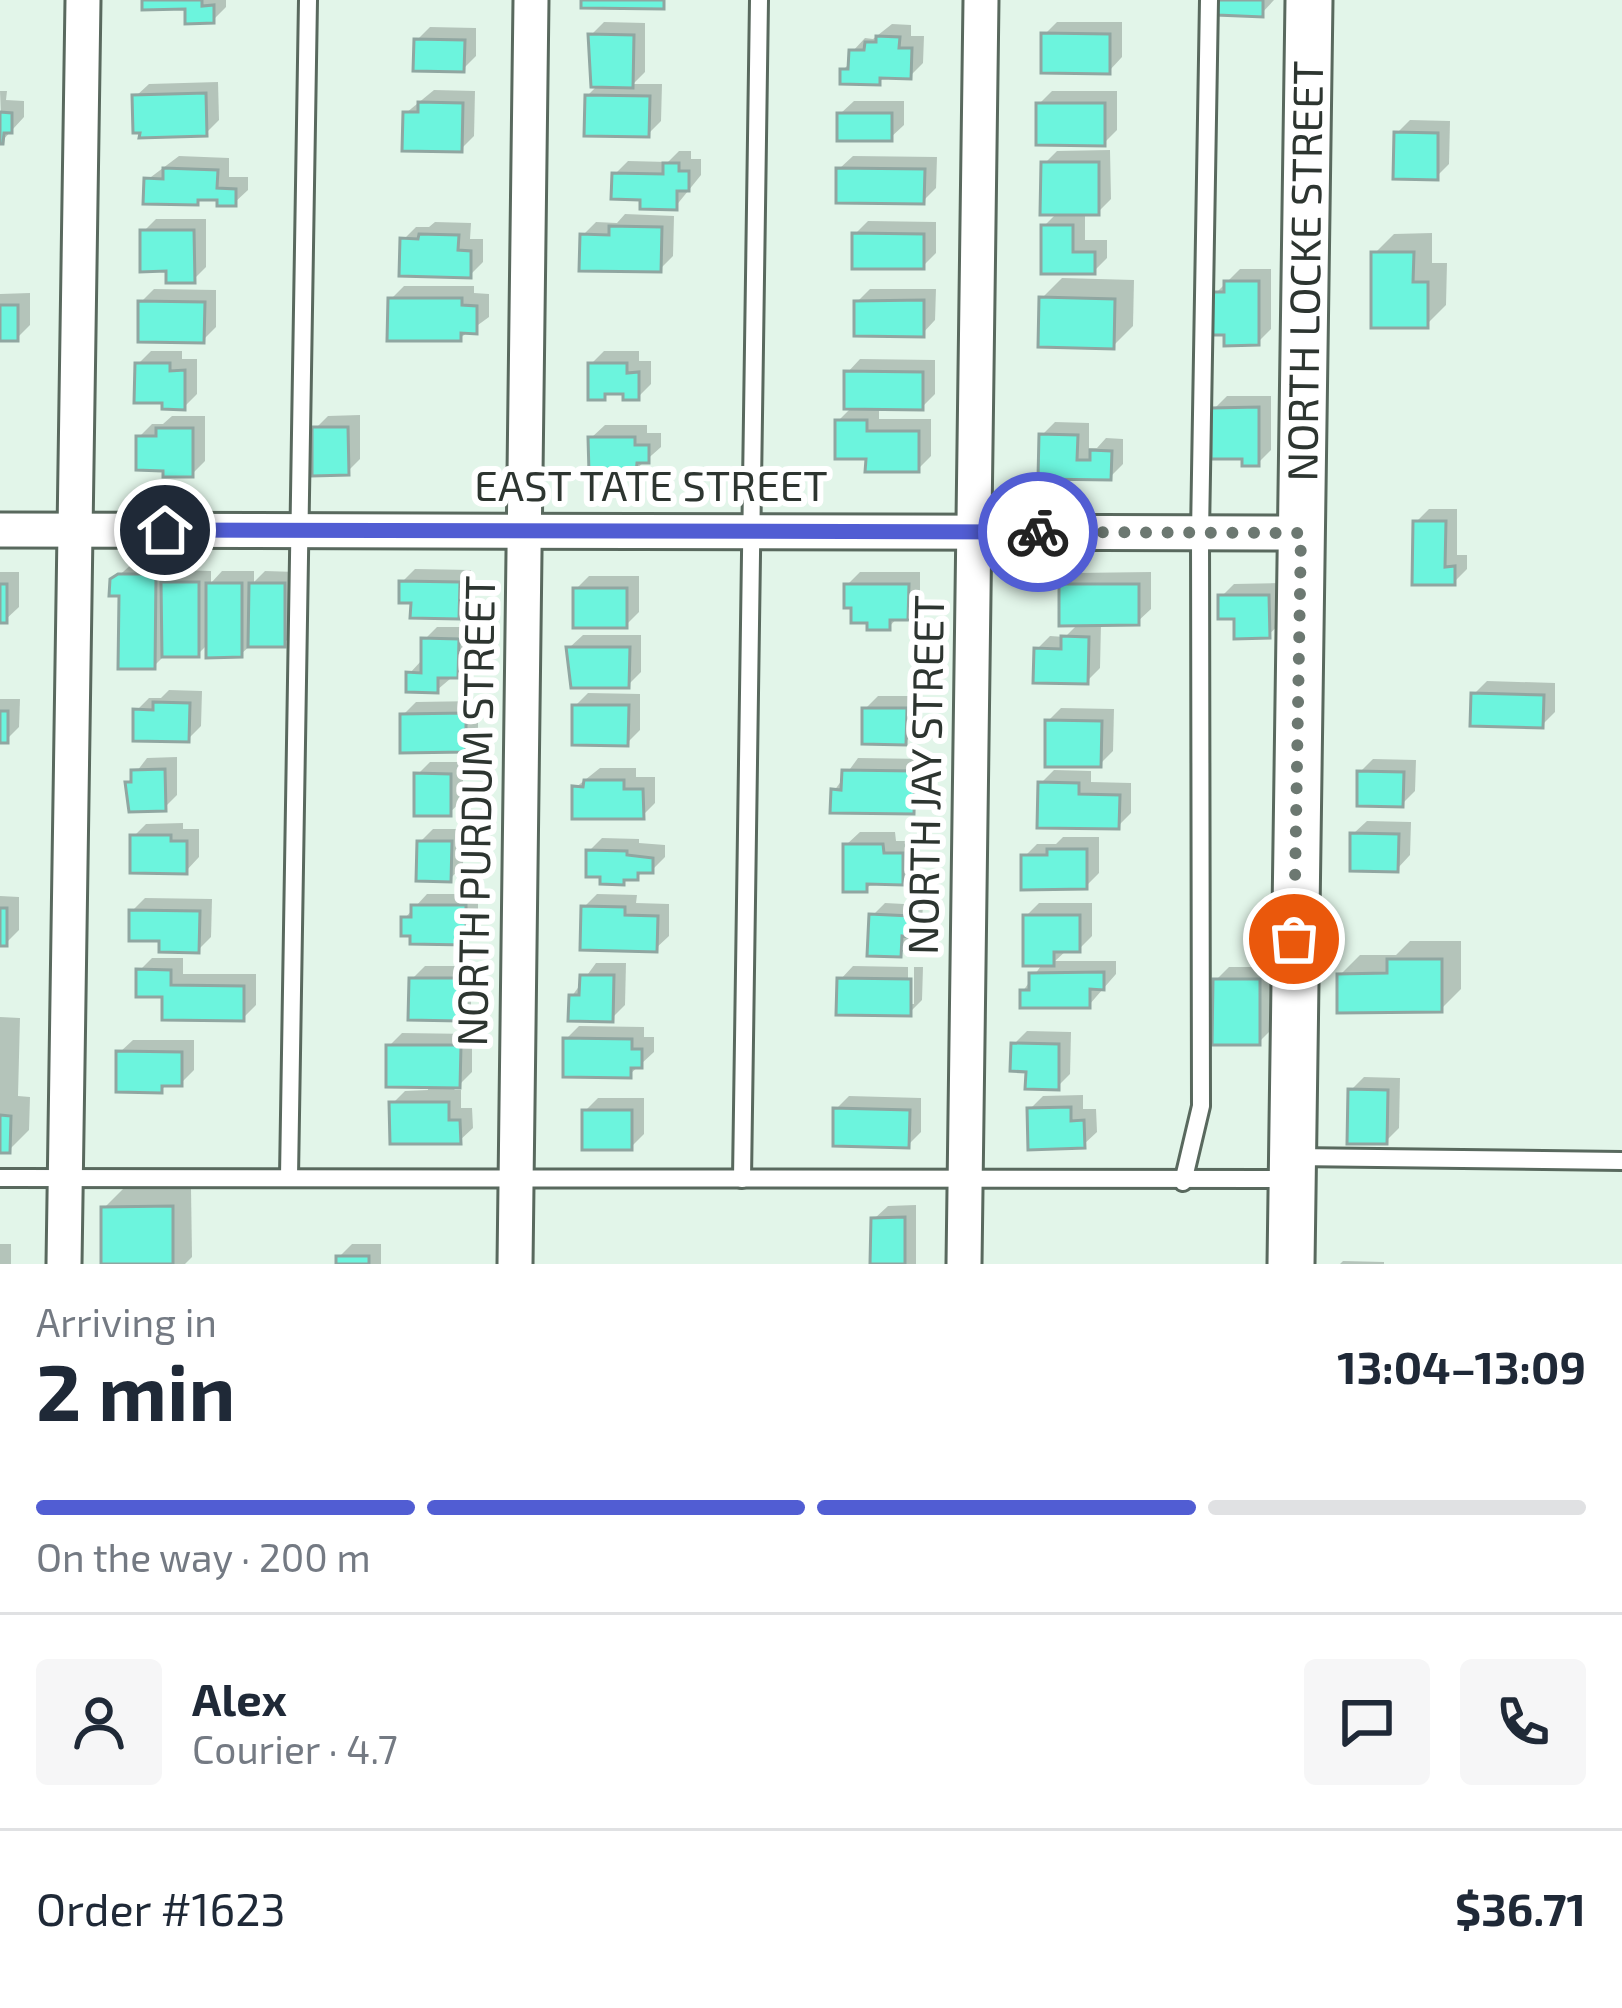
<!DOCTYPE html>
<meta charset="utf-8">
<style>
:root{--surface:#fff;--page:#f6f6f7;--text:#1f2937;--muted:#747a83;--line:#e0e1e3;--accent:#515dd3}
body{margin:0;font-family:"Exo 2",sans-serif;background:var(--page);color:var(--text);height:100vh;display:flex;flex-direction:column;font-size:45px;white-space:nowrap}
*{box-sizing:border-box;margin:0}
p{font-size:39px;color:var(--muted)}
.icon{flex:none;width:66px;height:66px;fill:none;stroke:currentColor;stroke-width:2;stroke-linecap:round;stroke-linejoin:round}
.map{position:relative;height:1264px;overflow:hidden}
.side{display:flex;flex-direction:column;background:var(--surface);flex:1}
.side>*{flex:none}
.pin{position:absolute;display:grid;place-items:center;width:102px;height:102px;color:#fff;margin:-51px;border:6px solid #fff;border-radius:50%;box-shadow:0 3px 12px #0007}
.courier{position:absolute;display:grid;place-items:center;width:120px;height:120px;margin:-60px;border:9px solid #515dd3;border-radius:50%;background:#fff;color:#222;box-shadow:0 3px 15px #0007}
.summary em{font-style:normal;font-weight:700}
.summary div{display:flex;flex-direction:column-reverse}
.summary{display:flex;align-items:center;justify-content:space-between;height:204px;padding:0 36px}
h1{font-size:78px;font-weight:700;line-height:90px}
.bar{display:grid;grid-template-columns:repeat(4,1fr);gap:18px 12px;align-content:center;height:144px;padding:0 36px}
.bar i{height:15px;border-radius:9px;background:var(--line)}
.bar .on{background:var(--accent)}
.bar p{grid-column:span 4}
.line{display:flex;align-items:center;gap:30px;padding:0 36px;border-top:3px solid var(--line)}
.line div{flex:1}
.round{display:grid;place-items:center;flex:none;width:126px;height:126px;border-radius:12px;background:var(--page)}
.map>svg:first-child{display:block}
.shadow{fill:#0003}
.building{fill:#6cf4dd;stroke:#90a6a1;stroke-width:3}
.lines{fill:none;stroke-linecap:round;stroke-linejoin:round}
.lane-casing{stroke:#59695e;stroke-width:22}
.street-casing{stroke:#59695e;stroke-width:39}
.secondary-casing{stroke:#59695e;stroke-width:51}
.lane{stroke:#fff;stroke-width:16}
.street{stroke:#fff;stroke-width:33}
.secondary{stroke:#fff;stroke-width:45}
.done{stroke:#6c7871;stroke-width:12;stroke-dasharray:0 21.6}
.route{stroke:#515dd3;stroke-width:15}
.labels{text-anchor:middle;stroke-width:12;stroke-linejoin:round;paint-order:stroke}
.street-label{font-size:42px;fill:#2d3530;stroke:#fff}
</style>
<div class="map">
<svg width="1622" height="1264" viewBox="0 0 1622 1264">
<rect width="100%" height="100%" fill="#e2f5e9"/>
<g class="shadow">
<polygon points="145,0 226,0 226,7 213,20 188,6"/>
<polygon points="1221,0 1274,0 1261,14"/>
<polygon points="604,22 645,23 645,72 633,84 662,84 661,121 648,134 587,96 599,84 591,35"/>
<polygon points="1057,22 1122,22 1122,57 1109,71 1044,35"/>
<polygon points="892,24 911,25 911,36 924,36 923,63 910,76 886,75 879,82 843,70 851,62 852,52 865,38 873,39"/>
<polygon points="430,27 476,28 476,56 463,69 417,40"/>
<polygon points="218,82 219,120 206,133 142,130 135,97 149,84"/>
<polygon points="434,90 475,91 474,136 461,149 406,113"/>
<polygon points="0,91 7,91 6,100 24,101 24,117 2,141"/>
<polygon points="1052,91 1117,91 1117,130 1104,143 1039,104"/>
<polygon points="854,101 904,101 904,125 890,138 840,114"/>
<polygon points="1410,120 1450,121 1449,164 1436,177 1397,133"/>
<polygon points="1110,150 1111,199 1098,212 1085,212 1085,240 1107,240 1107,258 1094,271 1044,226 1058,212 1044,164 1057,151"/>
<polygon points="679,151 691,151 691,159 701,159 701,175 675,207 643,197 615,174 628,161 668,162"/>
<polygon points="179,156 229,158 229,177 248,177 248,190 234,203 202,197 197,202 147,180"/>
<polygon points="853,156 937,157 936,188 923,201 839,169"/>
<polygon points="625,214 674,216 673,256 660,269 582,236 596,222 617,223"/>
<polygon points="156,219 206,219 206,267 193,280 170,268 143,232"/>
<polygon points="868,221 936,222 936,253 923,266 855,234"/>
<polygon points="435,222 471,223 470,239 483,239 483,262 470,275 403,240 416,227 429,227"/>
<polygon points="1432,233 1432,263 1447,263 1446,305 1426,325 1374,254 1394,234"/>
<polygon points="1240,269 1271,269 1271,329 1258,342 1215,294"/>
<polygon points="1062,278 1134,280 1133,326 1113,346 1042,298"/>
<polygon points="404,286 474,286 474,293 489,294 489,317 460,338 391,299"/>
<polygon points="154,289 216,290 216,327 203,340 141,302"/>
<polygon points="870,289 936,289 935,320 922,334 857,302"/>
<polygon points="30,293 30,325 17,338 0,338 0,294"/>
<polygon points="151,351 182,351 182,359 197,359 197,394 184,407 138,364"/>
<polygon points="604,351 639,351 639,361 651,361 651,384 638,397 626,391 611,391 604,397 591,364"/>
<polygon points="860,359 935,360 935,394 922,407 879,406 879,419 931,419 931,456 918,469 869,456 838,421 853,406 847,373"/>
<polygon points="1227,396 1271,396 1271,450 1258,463 1214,409"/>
<polygon points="360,415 360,459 347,472 315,429 328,416"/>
<polygon points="172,416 205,416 205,461 192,474 139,437 152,424 163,424"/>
<polygon points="1055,422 1089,423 1089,448 1097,448 1106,438 1123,439 1123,464 1110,477 1041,476 1042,435"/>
<polygon points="605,425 647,425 647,433 661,433 661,447 635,470 591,438"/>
<polygon points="1429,509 1457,509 1457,555 1467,555 1467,569 1454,582 1416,522"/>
<polygon points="134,562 168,563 168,580 177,570 211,571 211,583 222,571 254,571 254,582 265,571 297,572 296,631 283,644 252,644 241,654 209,643 198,654 166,654 154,666 122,593 113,581"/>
<polygon points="415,569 471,570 471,603 458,616 414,601 402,582"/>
<polygon points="0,572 19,572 19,607 5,620 0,620"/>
<polygon points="860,572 920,572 920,604 907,617 898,617 889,627 847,585"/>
<polygon points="1151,572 1151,609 1137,622 1101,623 1100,668 1087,681 1037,649 1050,636 1065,637 1079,623 1062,586 1075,573"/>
<polygon points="589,576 639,576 639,612 626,625 576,589"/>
<polygon points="1281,583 1282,622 1268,635 1237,616 1221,597 1234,584"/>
<polygon points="437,627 470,627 470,662 437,690 409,674 422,660 424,640"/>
<polygon points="583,635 641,635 641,672 628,685 569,648"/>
<polygon points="1487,681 1555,683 1555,712 1542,725 1474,694"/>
<polygon points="169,690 202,691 201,726 188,739 136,711 149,698 161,698"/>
<polygon points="588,693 640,694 640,730 627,743 575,706"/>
<polygon points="878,696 919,696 918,729 905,742 865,709"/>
<polygon points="0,699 20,699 19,727 6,740 0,740"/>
<polygon points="478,701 478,736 465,749 403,715 416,702"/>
<polygon points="1061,708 1114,709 1113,751 1100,764 1048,721"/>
<polygon points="177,757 177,795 164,808 128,783 147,758"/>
<polygon points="858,758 927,759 926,798 913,811 834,791"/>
<polygon points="1373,759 1416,760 1415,791 1402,804 1360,772"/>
<polygon points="430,762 463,762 463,800 449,813 417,775"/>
<polygon points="600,768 636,768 636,777 655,777 655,803 642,816 575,788"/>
<polygon points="1054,770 1091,771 1091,782 1131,783 1131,813 1118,826 1041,783"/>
<polygon points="1367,821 1411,822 1410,855 1397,869 1353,834"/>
<polygon points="183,823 183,829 199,829 199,857 186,871 133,837 146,824"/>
<polygon points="433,829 464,829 463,865 450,879 420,842"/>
<polygon points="860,832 895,832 896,841 915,841 914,868 901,882 874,881 866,889 846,845"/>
<polygon points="1063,837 1099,837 1099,873 1086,886 1024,857 1037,844 1056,844"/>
<polygon points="602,838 639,839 639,843 665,845 665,857 652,870 644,870 636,878 589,851"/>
<polygon points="427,894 478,894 478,929 465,942 404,919"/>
<polygon points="597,894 637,895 636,903 669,904 669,936 655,949 584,907"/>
<polygon points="0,896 19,897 19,930 6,943 0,943"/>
<polygon points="145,898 212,899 211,937 198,950 162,938 132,911"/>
<polygon points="885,903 923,905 922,921 914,929 913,941 900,954 872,916"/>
<polygon points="1039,903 1092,903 1092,936 1079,949 1068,949 1055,961 1116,961 1116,974 1089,1005 1023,991 1043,963 1026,916"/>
<polygon points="1410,941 1461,941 1461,989 1441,1009 1340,975 1360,955 1396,955"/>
<polygon points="152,958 183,958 183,974 256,974 256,1005 243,1018 165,994 139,971"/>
<polygon points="596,963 626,963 625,1005 612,1018 572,996"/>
<polygon points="425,966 471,966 471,1005 458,1018 412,979"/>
<polygon points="853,966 908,967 908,1004 914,1004 914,967 923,967 922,1000 909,1013 840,980"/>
<polygon points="1229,967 1272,967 1272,1029 1259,1042 1216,980"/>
<polygon points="0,1017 20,1018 18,1096 30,1097 29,1130 9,1150 0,1150"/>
<polygon points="579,1026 644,1027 644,1037 654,1037 654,1052 629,1075 566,1039"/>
<polygon points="1027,1031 1071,1032 1070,1074 1057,1087 1029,1069 1014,1044"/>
<polygon points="402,1033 472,1034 472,1072 454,1090 461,1090 461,1108 472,1108 473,1128 459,1141 392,1104 405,1091 428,1090 428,1085 389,1046"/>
<polygon points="133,1040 194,1040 194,1070 181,1083 168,1083 161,1090 119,1053"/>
<polygon points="1364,1077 1400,1078 1399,1128 1386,1141 1351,1090"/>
<polygon points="1083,1095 1083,1109 1096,1109 1097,1132 1083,1145 1030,1109 1043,1096"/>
<polygon points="849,1096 921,1098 921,1132 908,1145 836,1109"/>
<polygon points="598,1098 644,1098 644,1134 631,1147 585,1111"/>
<polygon points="124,1188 191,1188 192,1257 185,1264 104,1264 104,1208"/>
<polygon points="916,1205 916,1264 873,1264 874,1219 888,1206"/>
<rect x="0" y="1244" width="11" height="20"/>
<polygon points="352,1244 381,1244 381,1264 339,1264 339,1257"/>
<polygon points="1343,1261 1384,1262 1384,1264 1340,1264"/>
</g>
<g class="building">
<polygon points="142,0 202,0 202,6 214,5 214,23 185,24 185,9 142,10"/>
<polygon points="581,0 664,0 664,9 581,8"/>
<polygon points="1218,0 1263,0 1263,17 1217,15"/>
<polygon points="1041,33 1110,34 1110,74 1041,73"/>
<polygon points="588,34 634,35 633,88 591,87"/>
<polygon points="876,36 900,37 899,48 912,48 911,79 880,78 880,85 840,84 840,69 848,69 849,50 864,50 865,42 876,42"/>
<polygon points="414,39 465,40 464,72 413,71"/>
<polygon points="206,93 207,136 139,138 140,133 133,133 132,95"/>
<polygon points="585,95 650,96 649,137 584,136"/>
<polygon points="418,102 463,103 462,152 402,151 403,112 418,112"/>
<polygon points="1036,103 1105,103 1105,146 1036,145"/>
<polygon points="0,112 12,113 12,133 4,133 3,144 0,144"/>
<rect x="837" y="113" width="55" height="28"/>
<polygon points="1394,132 1438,133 1438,180 1393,179"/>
<polygon points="1041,162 1099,162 1099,215 1040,215"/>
<polygon points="663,163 679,163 679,171 689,171 689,191 677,191 677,210 640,209 640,200 611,199 612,173 663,174"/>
<polygon points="163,168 218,170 217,188 236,189 236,206 217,206 217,200 198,200 198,205 143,204 144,178 163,179"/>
<polygon points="836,168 925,169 924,204 836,203"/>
<polygon points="1041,225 1073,225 1073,252 1095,252 1095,274 1041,274"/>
<polygon points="609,226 662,227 661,272 579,271 580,234 609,235"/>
<polygon points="140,230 194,230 195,283 166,283 166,271 140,272"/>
<polygon points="852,233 924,234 924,269 852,269"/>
<polygon points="419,234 459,235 458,250 471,251 471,278 399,276 400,238 418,239"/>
<polygon points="1371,252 1414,252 1413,282 1428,282 1428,328 1371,328"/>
<polygon points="1224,281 1259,281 1259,345 1224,346 1224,335 1212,335 1212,292 1224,292"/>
<polygon points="1039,297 1115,299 1114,349 1038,347"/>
<polygon points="388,298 462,298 462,305 477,306 477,334 461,333 461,341 387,341"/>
<polygon points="924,300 924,337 854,336 854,301"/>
<polygon points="138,301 205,302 204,343 138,342"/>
<rect x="0" y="305" width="18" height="36"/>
<polygon points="135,363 170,363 170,371 185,370 185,410 162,409 162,403 134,403"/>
<polygon points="588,363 627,363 627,373 639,372 639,400 623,400 623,394 605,394 605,400 588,400"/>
<polygon points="844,371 923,372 923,410 844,409"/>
<polygon points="1259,407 1259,466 1242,466 1242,459 1211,459 1211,408"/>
<polygon points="835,420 867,420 867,431 919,431 919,472 865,472 866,459 835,459"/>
<polygon points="312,427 348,427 349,475 312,476"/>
<polygon points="156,428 193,428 193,477 163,477 163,471 136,470 136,436 156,436"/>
<polygon points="1039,434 1078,435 1077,460 1090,460 1090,450 1112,451 1111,480 1038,479"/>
<polygon points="588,437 635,437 635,445 649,445 649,463 637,463 636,473 589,473"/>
<polygon points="1413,521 1446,521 1445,567 1455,566 1455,585 1412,585"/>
<polygon points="118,574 156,574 155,669 118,669 119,596 109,596 110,579"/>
<polygon points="399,581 460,582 459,619 410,618 411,603 399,603"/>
<polygon points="161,582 199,582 199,657 162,657"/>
<polygon points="206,583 242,583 242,657 206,658"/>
<polygon points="249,583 285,583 285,647 248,647"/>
<rect x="0" y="584" width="7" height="39"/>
<polygon points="844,584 909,584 908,620 890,620 890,630 867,630 867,623 851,623 851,608 844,608"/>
<polygon points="1059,584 1139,584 1139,625 1059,626"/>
<rect x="573" y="588" width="54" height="40"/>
<polygon points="1218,595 1269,595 1270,638 1234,639 1234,619 1218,619"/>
<polygon points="1061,636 1089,637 1088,684 1033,683 1034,648 1061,649"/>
<polygon points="421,638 459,639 458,678 438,678 438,693 406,692 406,672 421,673"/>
<polygon points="566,647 630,647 629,688 571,688"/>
<polygon points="1471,693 1544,695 1543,728 1470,726"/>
<polygon points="153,702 190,703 189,742 133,741 133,709 153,710"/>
<polygon points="572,705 629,705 628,746 572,745"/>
<polygon points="862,708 907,708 906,745 862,744"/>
<rect x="0" y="711" width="8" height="32"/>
<polygon points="466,713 466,752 400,753 400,714"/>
<polygon points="1045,720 1102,721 1101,767 1045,767"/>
<polygon points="165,769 166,811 129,812 125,782 131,782 131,770"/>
<polygon points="842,770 915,771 914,814 830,813 831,789 841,790"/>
<polygon points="1357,771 1404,772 1403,807 1357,806"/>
<polygon points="414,773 451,774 451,816 414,816"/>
<polygon points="584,780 624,780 624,789 643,789 644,819 572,819 572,786 583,787"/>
<polygon points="1038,782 1079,783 1079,794 1120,795 1119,829 1037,828"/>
<polygon points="1350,833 1399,834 1398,872 1350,871"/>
<polygon points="130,835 171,835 171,841 187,841 187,874 130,873"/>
<polygon points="417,841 452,841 451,882 416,881"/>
<polygon points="843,844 883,844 884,853 903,853 903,885 867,884 867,892 843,892"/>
<polygon points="1047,849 1087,849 1087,889 1021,890 1021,855 1047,855"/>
<polygon points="586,850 627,851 627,855 653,858 653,873 638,873 638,880 624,880 624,885 600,884 600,877 586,877"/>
<polygon points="411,905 466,905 466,945 410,944 410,936 401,936 401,917 411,917"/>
<polygon points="581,906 625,907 625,915 658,916 657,952 580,950"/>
<rect x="0" y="908" width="7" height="38"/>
<polygon points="129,910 200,911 199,953 159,952 159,941 129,941"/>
<polygon points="869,914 911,916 910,937 902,936 901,957 867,956"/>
<polygon points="1023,915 1080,915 1080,952 1054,952 1054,966 1023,966"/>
<polygon points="1387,959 1442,959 1442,1012 1337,1013 1337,974 1387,973"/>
<polygon points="136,969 171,970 171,985 244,986 244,1021 162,1020 162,997 136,997"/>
<polygon points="1104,972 1104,990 1090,989 1090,1008 1020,1008 1020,990 1029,990 1029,973"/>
<polygon points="580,975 614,975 613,1022 568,1021 569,995 579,995"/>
<polygon points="409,978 460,978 459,1021 408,1020"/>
<polygon points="837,978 911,979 911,1016 836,1015"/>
<polygon points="1213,979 1260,979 1260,1045 1212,1045"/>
<polygon points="563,1038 632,1039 632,1049 642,1049 642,1068 631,1068 631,1078 563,1077"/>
<polygon points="1011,1043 1059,1044 1059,1090 1025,1089 1026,1072 1010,1071"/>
<polygon points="386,1045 461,1045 460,1088 386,1087"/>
<polygon points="116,1051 182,1052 182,1086 162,1086 162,1093 116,1092"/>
<polygon points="1348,1089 1388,1090 1387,1144 1347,1144"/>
<polygon points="389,1102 449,1102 449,1120 460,1120 461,1144 390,1144"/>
<polygon points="1071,1107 1071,1121 1084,1120 1085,1148 1028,1150 1027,1108"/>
<polygon points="833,1108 910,1110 909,1148 833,1146"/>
<rect x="582" y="1110" width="50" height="40"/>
<polygon points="0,1115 11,1116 10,1153 0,1153"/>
<polygon points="173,1206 173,1264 101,1264 101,1207"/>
<polygon points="905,1217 905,1264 870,1264 871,1218"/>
<rect x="336" y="1256" width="33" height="8"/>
</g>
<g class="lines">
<defs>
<g id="lane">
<polyline points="1293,1157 1622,1161"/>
<polyline points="289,1177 308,0"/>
<polyline points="0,1178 1289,1179"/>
<polyline points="742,1179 759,0"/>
<polyline points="1183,1182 1201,1106 1200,533 1209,0"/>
</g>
<g id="street">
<polyline points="0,530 1301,533"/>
<polyline points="64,1264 83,0"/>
<polyline points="515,1264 531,0"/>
<polyline points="964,1264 981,0"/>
</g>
<g id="secondary">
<path id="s1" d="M1291,1264L1309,0"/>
</g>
</defs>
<use href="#lane" class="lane-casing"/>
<use href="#street" class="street-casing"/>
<use href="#secondary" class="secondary-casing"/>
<use href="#lane" class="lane"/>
<use href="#street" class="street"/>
<use href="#secondary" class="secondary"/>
</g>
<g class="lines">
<polyline class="done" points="1038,532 1301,533 1294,939"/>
<polyline class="route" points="165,530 1038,532"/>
</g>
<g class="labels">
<g class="street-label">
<text dy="15" stroke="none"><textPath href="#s1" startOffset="993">NORTH LOCKE STREET</textPath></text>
<text x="651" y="501">EAST TATE STREET</text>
<text transform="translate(926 775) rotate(-89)" y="15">NORTH JAY STREET</text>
<text transform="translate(476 811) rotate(-89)" y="15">NORTH PURDUM STREET</text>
</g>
</g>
</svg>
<div class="pin" style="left:1294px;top:939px;background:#ea580c"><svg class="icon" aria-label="bag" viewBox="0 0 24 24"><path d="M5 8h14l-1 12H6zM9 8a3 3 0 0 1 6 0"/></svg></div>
<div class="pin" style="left:165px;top:530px;background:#1f2937"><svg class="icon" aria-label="home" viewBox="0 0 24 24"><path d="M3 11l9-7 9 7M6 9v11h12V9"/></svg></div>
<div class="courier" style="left:1038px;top:532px"><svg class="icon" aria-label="bike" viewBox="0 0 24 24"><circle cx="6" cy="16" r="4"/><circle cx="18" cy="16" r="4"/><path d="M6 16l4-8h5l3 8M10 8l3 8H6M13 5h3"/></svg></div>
</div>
<section class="side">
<div class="summary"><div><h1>2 min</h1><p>Arriving in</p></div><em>13:04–13:09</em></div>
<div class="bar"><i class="on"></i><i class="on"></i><i class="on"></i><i></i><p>On the way · 200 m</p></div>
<div class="line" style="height:216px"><a class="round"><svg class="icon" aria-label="person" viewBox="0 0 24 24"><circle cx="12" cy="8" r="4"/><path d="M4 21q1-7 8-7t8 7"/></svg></a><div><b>Alex</b><p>Courier · 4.7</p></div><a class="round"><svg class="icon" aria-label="chat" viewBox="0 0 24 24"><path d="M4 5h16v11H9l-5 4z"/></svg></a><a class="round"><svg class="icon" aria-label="phone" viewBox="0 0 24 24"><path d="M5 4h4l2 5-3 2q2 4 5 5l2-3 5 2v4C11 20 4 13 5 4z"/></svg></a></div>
<div class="line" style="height:156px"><div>Order #1623</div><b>$36.71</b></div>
</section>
